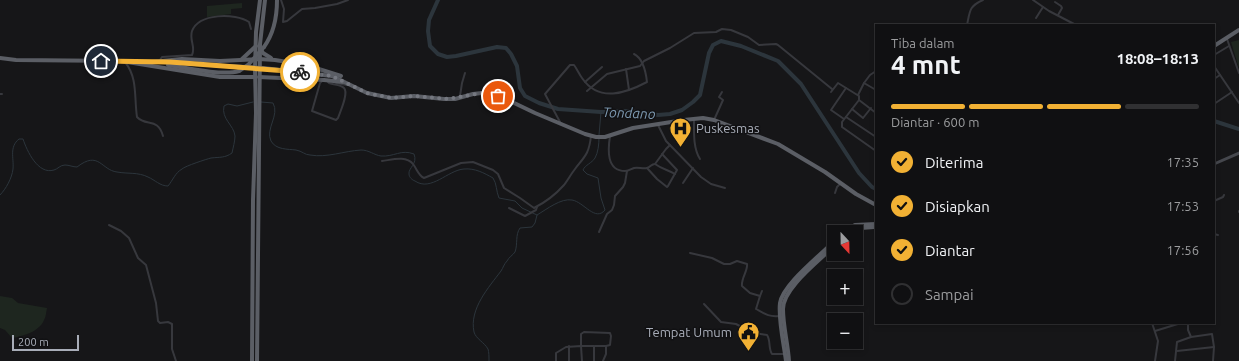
<!DOCTYPE html>
<html lang="id">
<meta charset="utf-8">
<style>
:root{--surface:#101012;--page:#1e1e20;--text:#f1f3f6;--muted:#9c9d9f;--line:#303032;--accent:#f2b134}
body{margin:0;font-family:Ubuntu,sans-serif;background:var(--page);color:var(--text);height:100vh;display:flex;flex-direction:column;font-size:15px;white-space:nowrap}
*{box-sizing:border-box;margin:0}
p{font-size:13px;color:var(--muted)}
.icon{flex:none;width:22px;height:22px;fill:none;stroke:currentColor;stroke-width:2;stroke-linecap:round;stroke-linejoin:round}
.map{position:relative;flex:1;overflow:hidden}
.side{position:absolute;left:875px;top:24px;width:340px;height:300px;display:flex;flex-direction:column;background:var(--surface);border-radius:0px;box-shadow:0 2px 6px #0003,0 0 0 1px var(--line)}
.side>*{flex:none}
.needle{width:26px;rotate:158deg}
.buttons{position:absolute;left:827px;top:225px;display:grid;gap:8px}
.buttons a{display:grid;place-items:center;width:36px;height:36px;border-radius:0px;background:var(--surface);box-shadow:0 2px 6px #0003,0 0 0 1px var(--line);font-size:20px}
.scale{position:absolute;left:12px;bottom:10px;width:67px;box-sizing:border-box;padding-left:4px;border:2px solid #a8adb8;border-top:0;font-size:11px;line-height:14px;white-space:nowrap;color:#a8adb8;-webkit-text-stroke:3px #111113;paint-order:stroke}
.pin{position:absolute;display:grid;place-items:center;width:34px;height:34px;color:#fff;margin:-17px;border:2px solid #fff;border-radius:50%;box-shadow:0 1px 4px #0007}
.courier{position:absolute;display:grid;place-items:center;width:40px;height:40px;margin:-20px;border:3px solid #f2b134;border-radius:50%;background:#fff;color:#222;box-shadow:0 1px 5px #0007}
.overview em{font-style:normal;font-weight:700}
.overview div{display:flex;flex-direction:column-reverse}
.overview{display:flex;align-items:center;justify-content:space-between;height:68px;padding:0 16px}
h1{font-size:26px;font-weight:700;line-height:30px}
.bar{display:grid;grid-template-columns:repeat(4,1fr);gap:6px 4px;align-content:center;height:48px;padding:0 16px}
.bar i{height:5px;border-radius:3px;background:var(--line)}
.bar .on{background:var(--accent)}
.bar p{grid-column:span 4}
ol{padding:0 16px;list-style:none}
li{display:flex;align-items:center;gap:12px;height:44px}
li p{margin-inline-start:auto}
li .icon{padding:4px;border-radius:50%;background:var(--accent);color:#111;stroke-width:4}
li:last-child{color:var(--muted)}
li i{width:22px;height:22px;border:2px solid var(--line);border-radius:50%}
.map>svg:first-child{display:block}
.green{fill:#1e261f}
.lines{fill:none;stroke-linecap:round;stroke-linejoin:round}
.stream{stroke:#2c353c;stroke-width:1}
.river{stroke:#2c353c;stroke-width:4}
.minor{stroke:#37383d;stroke-width:2}
.secondary{stroke:#45474d;stroke-width:3}
.trunk{stroke:#5b5e65;stroke-width:4}
.trunk-bridge{stroke:#5b5e65;stroke-width:4}
.done{stroke:#757880;stroke-width:4;stroke-dasharray:0 7.2}
.route{stroke:#f2b134;stroke-width:5}
.labels{text-anchor:middle;stroke-width:3;stroke-linejoin:round;paint-order:stroke}
.poi-label{font-size:13px;fill:#a8adb8;stroke:#111113;text-anchor:start}
.water-label{font-size:14px;font-style:italic;fill:#7f9bb3;stroke:#111113}
</style>
<div class="map">
<svg width="1239" height="361" viewBox="0 0 1239 361">
<rect width="100%" height="100%" fill="#161618"/>
<g class="green">
<polygon points="242,3 242,8 231,9 231,14 207,17 207,6"/>
<polygon points="1239,40 1239,68 1231,42"/>
<path d="M0,296L12,298L18,303L47,308C46,312 46,317 44,320C39,332 23,336 12,338L5,330L0,328Z"/>
</g>
<g class="lines">
<g class="stream">
<path d="M261,102L273,103C280,115 265,129 271,141C276,150 288,149 296,150C302,151 305,155 310,155C327,158 344,151 361,150C369,150 374,155 381,156C394,157 401,149 414,154C418,164 408,168 409,174C409,177 412,180 415,181C431,192 448,170 464,169C475,168 484,173 493,178C497,184 496,191 499,198L515,201L522,208L537,215"/>
<polyline points="599,135 601,112"/>
<path d="M0,195C6,189 12,178 13,169C14,158 9,147 19,139H23C27,151 38,175 54,170C58,169 60,165 65,165C69,165 73,167 77,167C99,150 101,170 117,172C128,174 138,172 148,177C155,180 160,186 168,186C173,180 175,173 182,169C185,166 207,159 211,158C220,157 225,158 232,153C233,148 235,141 235,136C234,125 221,119 224,106L228,104L237,106L253,102"/>
<path d="M489,361C489,357 489,352 488,349C484,342 476,339 474,332C469,309 489,287 501,271C503,268 504,264 507,261C509,257 513,255 515,252C518,244 515,235 520,228L532,227L535,223L537,215C547,209 561,198 572,200C584,202 595,222 605,210L601,198L598,178L587,174L583,170C585,165 592,163 595,158C598,153 599,144 599,138"/>
</g>
<g class="river">
<polyline points="438,0 429,20 428,31 430,46 438,54 447,57 456,56 497,47 506,48 511,54 517,66 520,88 525,96 539,103 558,109 601,112 629,111 658,115 670,114 682,110 693,102 700,95 709,53 713,45 721,41 741,46 778,61 801,84 859,173 872,187 876,189"/>
<polyline points="1214,121 1239,129"/>
</g>
<g class="minor">
<polyline points="281,0 284,9 283,22 287,21 302,9 315,8 337,4 348,0"/>
<polyline points="1033,0 1049,11 1076,25"/>
<polyline points="1055,2 1061,6 1062,8 1058,15"/>
<polyline points="1036,18 1043,7"/>
<path d="M967,25C970,11 969,6 983,0"/>
<polyline points="1227,39 1239,73"/>
<polyline points="1214,55 1229,46"/>
<path d="M160,60L162,57L192,55C196,47 189,40 192,31C199,13 235,13 249,22L251,29"/>
<path d="M125,62C138,78 134,98 137,117C146,127 158,117 163,136"/>
<polyline points="1214,66 1239,103"/>
<polyline points="626,69 629,90"/>
<polyline points="1214,79 1220,75"/>
<path d="M322,81L320,83L312,111L336,120L338,118C340,112 349,93 344,88C340,84 334,85 329,83L328,82"/>
<polyline points="585,82 602,67"/>
<polyline points="336,83 347,85"/>
<polyline points="864,83 870,75 876,71"/>
<polyline points="587,91 607,74 640,66 644,61 670,48 694,33 716,32 722,29 731,30 748,37 759,45 776,44 778,45 832,89"/>
<polyline points="831,92 838,83 859,96 859,100 842,122 842,127 876,151"/>
<polyline points="0,94 2,94"/>
<polyline points="858,95 864,83 876,90"/>
<polyline points="460,96 462,83 465,73"/>
<polyline points="859,100 876,113"/>
<polyline points="1214,104 1232,92"/>
<polyline points="852,109 863,118 871,108"/>
<polyline points="846,117 876,137"/>
<path d="M694,119C694,132 693,148 700,159"/>
<polyline points="844,119 831,110 846,88"/>
<polyline points="714,120 723,100 719,97 722,92"/>
<path d="M560,122L545,94L570,65H574C577,69 579,74 582,78C599,103 626,93 647,82C646,73 644,59 634,54"/>
<polyline points="658,125 666,141 701,177 711,184 725,188"/>
<path d="M610,136C608,149 606,171 625,171C629,171 631,169 634,168C638,167 643,169 647,168C651,167 651,164 655,164L666,149L670,145"/>
<path d="M382,161C391,160 406,155 413,164C417,169 418,175 424,178L461,163L473,162L493,170L498,174L504,188L520,198L534,208C544,203 556,194 564,185C568,180 571,174 575,169C585,156 589,154 591,136"/>
<path d="M655,164C662,169 668,170 675,174"/>
<polyline points="647,168 657,179 667,187 668,186 677,170 662,154"/>
<polyline points="683,183 693,168"/>
<polyline points="835,193 837,187 840,184"/>
<polyline points="1214,201 1223,197 1224,195"/>
<polyline points="509,208 525,216 536,210 537,207"/>
<polyline points="1239,211 1239,212"/>
<polyline points="109,225 121,231 129,238 138,258 146,265 156,303 158,321 160,323 168,322 172,324 172,349 176,361"/>
<polyline points="599,232 607,214 612,210 614,205 615,196 623,187 625,183 627,171"/>
<polyline points="1214,234 1218,235"/>
<path d="M690,253L712,258L724,264H730L737,261L747,264C748,271 741,278 742,286L750,293L760,296L756,309C765,314 769,317 779,316"/>
<polyline points="760,296 762,291"/>
<path d="M704,304L721,322L736,324L753,333L767,335C771,341 768,348 772,354H785"/>
<polyline points="1152,323 1158,341 1155,361"/>
<polyline points="1188,323 1188,330 1191,337 1212,334 1214,347 1213,361"/>
<polyline points="1155,331 1181,323"/>
<polyline points="569,346 569,361"/>
<polyline points="595,346 606,346 606,354 603,361"/>
<polyline points="1177,351 1214,347"/>
<polyline points="556,361 556,353 566,347 581,346 582,361"/>
<polyline points="594,361 594,346 581,346 581,334 584,332 610,333 611,336 610,345 606,346"/>
<polyline points="1175,361 1177,342 1191,337"/>
</g>
<polyline class="secondary" points="1214,164 1239,153"/>
<g class="trunk">
<polyline points="1214,46 1239,30"/>
<path d="M264,47C274,33 277,18 277,0"/>
<polyline points="260,48 263,53 271,58"/>
<polyline points="0,58 16,60 121,61 220,77 255,77"/>
<polyline points="242,59 256,46"/>
<polyline points="152,62 182,59 220,61 259,59 275,60 306,65 341,76"/>
<polyline points="162,62 227,66"/>
<path d="M168,65C186,68 223,76 239,71"/>
<polyline points="263,68 332,76 367,93 391,98 414,96 444,99 455,99 473,94 482,93 493,95 508,100 535,113 585,134 596,137 605,137 633,128 684,120 703,118 714,120 778,144 825,172 856,194 876,205"/>
<polyline points="259,77 324,80 343,82"/>
<polyline points="844,232 855,225 876,224"/>
<polyline points="851,232 861,228 874,227"/>
<polyline points="252,361 253,200 256,113 255,69 256,32 260,0"/>
<polyline points="257,361 260,44 265,0"/>
<path d="M786,361C784,345 778,319 780,303C783,284 820,256 834,241"/>
<path d="M789,361C788,344 783,326 783,309C783,288 819,261 834,246"/>
</g>
<g class="trunk-bridge">
<polyline points="227,66 263,68"/>
<polyline points="239,71 248,65 264,47"/>
</g>
</g>
<g class="lines">
<polyline class="done" points="300,72 332,76 367,93 391,98 414,96 448,99 482,93 498,96"/>
<polyline class="route" points="101,61 170,62 300,72"/>
</g>
<defs>
<symbol id="hospital-pin" viewBox="-11 -11 22 30"><path d="M0 17L-7.5 6A9.5 9.5 0 1 1 7.5 6Z" fill="#f2b134" stroke="#111113"/><path d="M-5-5h3v3.5h4V-5h3V5h-3V1.5h-4V5h-3Z" fill="#111"/></symbol>
<symbol id="civic-pin" viewBox="-11 -11 22 30"><path d="M0 17L-7.5 6A9.5 9.5 0 1 1 7.5 6Z" fill="#f2b134" stroke="#111113"/><path d="M-.6-6.5H3V-4.5H.6V-3L4-1V1h2V6H-6V1h2V-1L-.6-3ZM-1.2 2.5V6h2.4V2.5Z" fill="#111"/></symbol>
</defs>
<g fill-rule="evenodd">
<use href="#hospital-pin" x="668" y="116" width="25" height="34"/>
<use href="#civic-pin" x="736" y="320" width="25" height="34"/>
</g>
<g class="labels">
<g class="poi-label">
<text x="696" y="133">Puskesmas</text>
<text x="732" y="337" text-anchor="end">Tempat Umum</text>
</g>
<g class="water-label">
<text transform="translate(629 113) rotate(2)" y="5">Tondano</text>
</g>
</g>
</svg>
<div class="buttons">
<a><svg class="needle" viewBox="-14 -14 28 28"><path d="M0-13l5 13h-10z" fill="#e53935"/><path d="M0 13l5-13h-10z" fill="#9c9d9f"/></svg></a>
<a>+</a>
<a>−</a>
</div>
<div class="scale">200 m</div>
<div class="pin" style="left:498px;top:96px;background:#ea580c"><svg class="icon" aria-label="bag" viewBox="0 0 24 24"><path d="M5 8h14l-1 12H6zM9 8a3 3 0 0 1 6 0"/></svg></div>
<div class="pin" style="left:101px;top:61px;background:#1f2937"><svg class="icon" aria-label="home" viewBox="0 0 24 24"><path d="M3 11l9-7 9 7M6 9v11h12V9"/></svg></div>
<div class="courier" style="left:300px;top:72px"><svg class="icon" aria-label="bike" viewBox="0 0 24 24"><circle cx="6" cy="16" r="4"/><circle cx="18" cy="16" r="4"/><path d="M6 16l4-8h5l3 8M10 8l3 8H6M13 5h3"/></svg></div>
<section class="side">
<div class="overview"><div><h1>4 mnt</h1><p>Tiba dalam</p></div><em>18:08–18:13</em></div>
<div class="bar"><i class="on"></i><i class="on"></i><i class="on"></i><i></i><p>Diantar · 600 m</p></div>
<ol>
<li><svg class="icon" aria-label="check" viewBox="0 0 24 24"><path d="M5 12l5 5 9-10"/></svg>Diterima<p>17:35</p></li>
<li><svg class="icon" aria-label="check" viewBox="0 0 24 24"><path d="M5 12l5 5 9-10"/></svg>Disiapkan<p>17:53</p></li>
<li><svg class="icon" aria-label="check" viewBox="0 0 24 24"><path d="M5 12l5 5 9-10"/></svg>Diantar<p>17:56</p></li>
<li><i></i>Sampai</li>
</ol>
</section>
</div>
